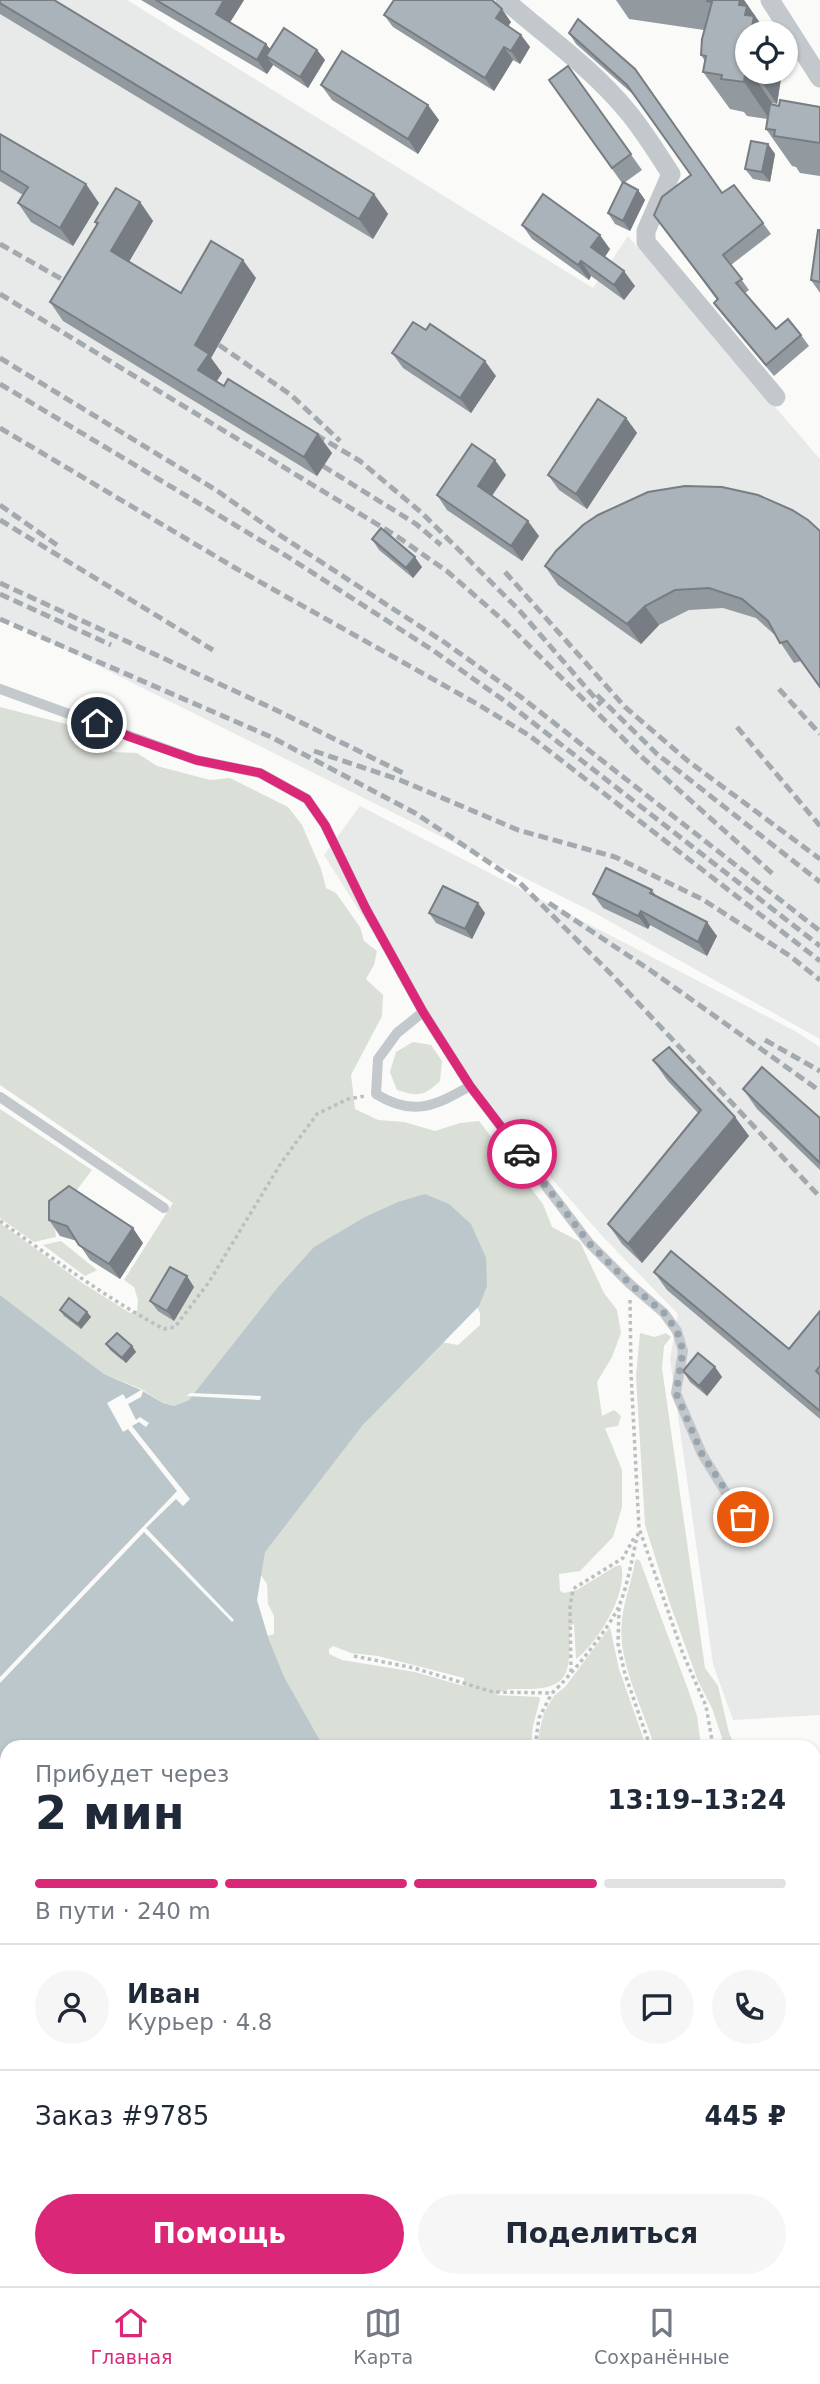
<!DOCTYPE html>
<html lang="ru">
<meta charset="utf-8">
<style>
:root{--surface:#fff;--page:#f6f6f7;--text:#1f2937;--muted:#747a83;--line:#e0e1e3;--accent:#db2777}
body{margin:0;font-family:"DejaVu Sans",sans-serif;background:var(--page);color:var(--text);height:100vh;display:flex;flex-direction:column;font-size:26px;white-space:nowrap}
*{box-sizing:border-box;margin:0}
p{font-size:23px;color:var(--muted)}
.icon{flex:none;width:38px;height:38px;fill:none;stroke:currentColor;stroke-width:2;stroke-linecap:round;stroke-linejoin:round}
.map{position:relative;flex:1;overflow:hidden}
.panel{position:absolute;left:0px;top:1740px;width:821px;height:548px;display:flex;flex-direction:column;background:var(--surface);border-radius:21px 21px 0 0;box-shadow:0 2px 5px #0004}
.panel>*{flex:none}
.tools{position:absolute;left:735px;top:21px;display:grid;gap:14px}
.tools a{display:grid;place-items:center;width:63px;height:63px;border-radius:50%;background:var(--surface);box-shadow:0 2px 5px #0004;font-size:35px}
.pin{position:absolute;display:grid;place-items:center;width:60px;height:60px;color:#fff;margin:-30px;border:4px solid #fff;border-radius:50%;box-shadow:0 2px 7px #0007}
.courier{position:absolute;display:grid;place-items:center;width:70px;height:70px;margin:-35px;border:5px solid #db2777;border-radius:50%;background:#fff;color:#222;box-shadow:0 2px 9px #0007}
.overview em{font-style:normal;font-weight:800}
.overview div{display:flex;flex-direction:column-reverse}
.overview{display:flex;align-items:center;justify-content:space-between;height:119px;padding:0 35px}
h1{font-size:46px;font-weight:800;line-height:52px}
.bar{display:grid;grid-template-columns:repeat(4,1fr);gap:10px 7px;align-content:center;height:84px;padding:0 35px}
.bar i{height:9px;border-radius:5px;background:var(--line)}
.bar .selected{background:var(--accent)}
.bar p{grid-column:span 4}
.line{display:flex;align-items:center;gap:18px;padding:0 35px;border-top:2px solid var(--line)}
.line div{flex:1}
.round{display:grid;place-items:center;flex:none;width:74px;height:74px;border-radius:37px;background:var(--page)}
.cta{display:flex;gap:14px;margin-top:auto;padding:14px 35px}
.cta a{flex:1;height:80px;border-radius:42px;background:var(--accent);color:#fff;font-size:28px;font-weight:800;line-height:80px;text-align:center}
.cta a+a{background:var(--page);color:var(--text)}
.tab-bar{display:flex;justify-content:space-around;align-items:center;height:98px;border-top:2px solid var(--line);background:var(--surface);font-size:19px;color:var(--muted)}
.tab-bar a{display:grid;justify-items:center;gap:4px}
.tab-bar .selected{color:var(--accent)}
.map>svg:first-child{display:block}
.built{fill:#e8e9e9}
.green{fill:#dadfd7;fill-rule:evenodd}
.water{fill:#bbc7cb}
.pier{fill:#fafaf8}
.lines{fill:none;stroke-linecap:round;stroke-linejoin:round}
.path{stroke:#bbbfc2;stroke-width:3.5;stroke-dasharray:3.5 3.5;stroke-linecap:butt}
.lane{stroke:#c3c8cc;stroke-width:10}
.street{stroke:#c3c8cc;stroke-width:19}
.rail{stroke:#a2aab0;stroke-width:5;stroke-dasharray:10 5;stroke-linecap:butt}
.wall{fill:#929a9f}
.shaded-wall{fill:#777d82}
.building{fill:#aab3b9;stroke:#777d82;stroke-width:2}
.done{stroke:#99a4ac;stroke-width:7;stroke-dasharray:0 12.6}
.route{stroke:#db2777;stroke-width:9}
</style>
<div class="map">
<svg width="820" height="2286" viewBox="0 0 820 2286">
<rect width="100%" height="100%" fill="#fafaf8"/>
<g class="built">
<polygon points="0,0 127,0 593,288 628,236 820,459 820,1039 593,912 0,617"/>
<polygon points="360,806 795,1031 820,1047 820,1715 733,1720 713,1664 670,1359 678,1314 604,1238 470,1086 324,855"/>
<polygon points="820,2102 820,2186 814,2182 814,2108"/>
</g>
<g class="green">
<path d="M0,707L66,724L114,752L137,753L157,766L210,780L230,778L288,807L302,825L321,869L326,888L336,893L360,927L364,941L377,951L374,965L366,979L383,995L382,1016L351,1075L355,1109L378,1120L404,1122L435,1131L460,1123L479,1121L543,1204L552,1227L580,1242L604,1293L617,1310L621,1333L612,1357L597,1382L602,1416L614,1410L621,1416L618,1426L605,1428L622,1470V1507L613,1537L580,1571L559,1574L560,1591L564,1593L577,1590L616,1566L621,1565C629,1592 597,1644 576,1659L574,1624L570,1626C569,1669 574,1690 523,1689C512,1689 505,1688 496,1695L539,1697L540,1699L533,1726L531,1746H306L257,1639L274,1634V1616L268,1604L267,1584L256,1568L265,1539L315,1476L441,1342L458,1345L480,1325V1313L473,1298L239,1352L189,1400L174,1406L163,1403L141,1389L104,1374L0,1295V1223L84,1284L130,1313L137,1311L138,1300L134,1287L124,1280L173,1203L0,1085ZM333,1646L351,1653L378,1656L464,1678V1686L415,1672L342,1660L329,1654V1649Z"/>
<path d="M413,1042L431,1045L442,1061L440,1081C424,1096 418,1097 397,1090L390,1072L396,1052Z"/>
<polygon points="0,1109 92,1170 63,1208 53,1215 56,1237 34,1242 0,1218"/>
<polygon points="61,1241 97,1270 85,1276 43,1245"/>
<polygon points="640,1333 655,1337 666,1333 671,1337 664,1346 662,1368 705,1668 718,1686 729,1733 735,1746 722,1746 722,1738 712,1708 698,1681 669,1601 645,1525 636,1376"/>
<path d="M637,1559L640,1561L690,1695L697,1716L701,1746H654C643,1706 617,1663 622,1620C624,1600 632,1581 635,1561Z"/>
<polygon points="610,1627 619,1669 646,1746 539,1746 538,1737 544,1713 554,1696 565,1687"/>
</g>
<polygon class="water" points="425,1194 449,1204 471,1224 486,1258 487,1286 479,1306 362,1426 265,1552 257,1600 269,1640 284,1677 323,1746 7,1746 7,2280 814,2280 814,2226 820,2230 820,2286 0,2286 0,1295 104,1374 141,1390 163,1403 174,1406 189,1400 278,1287 314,1247 365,1217 398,1202"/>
<g class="pier">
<polygon points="141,1390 143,1391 141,1397 128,1404 136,1420 140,1417 149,1423 146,1427 139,1422 132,1426 190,1499 183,1506 176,1499 146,1528 234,1620 232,1622 144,1532 0,1683 0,1677 177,1491 128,1429 123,1432 107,1403 123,1394 126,1399"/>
<polygon points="190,1393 261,1396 260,1400 187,1396"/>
</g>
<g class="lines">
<g class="path">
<path d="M0,1221C54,1259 106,1298 164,1329L175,1327L209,1282L281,1163L317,1114L348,1099L365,1096"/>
<polyline points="630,1300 631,1373 639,1528 683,1654 706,1706 713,1746"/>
<polyline points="619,1608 618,1644 625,1674 650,1746"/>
<path d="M354,1656L414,1668L493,1692L552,1693C570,1677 610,1627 619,1606C629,1582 632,1555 639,1530"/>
<polyline points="571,1672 570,1607 573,1589 623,1558 635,1536"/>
<polyline points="535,1746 539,1718 552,1693"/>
</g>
<g class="lane">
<polyline points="0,689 196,760 260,773 307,799 325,825 366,909 423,1012 470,1086 589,1243 630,1284 664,1313 677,1331 683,1351 676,1393 702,1454 734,1506 752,1528"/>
<path d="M423,1012L397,1033L378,1059L376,1094C413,1117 435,1106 470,1086"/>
<polyline points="0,1097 164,1208"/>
</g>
<g class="street">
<path d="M505,0C546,36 593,69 628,112C644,131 657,153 671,174L646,231V242L776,397"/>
<polyline points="770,0 820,78"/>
</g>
<g class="rail">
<polyline points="0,244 79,289"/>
<polyline points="0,294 398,537 448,572 505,622 643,758 774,875"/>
<polyline points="219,345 291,395 340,441"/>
<polyline points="0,358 216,490 275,532 444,642 521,697 820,931"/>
<polyline points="0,384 285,555 434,651 509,704 820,946"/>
<polyline points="303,427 360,461 422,513 519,610 601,705"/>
<polyline points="0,428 237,569 479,705 530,736 820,961"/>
<polyline points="323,466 416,524 441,545"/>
<polyline points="0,505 57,545"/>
<polyline points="0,520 213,650"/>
<polyline points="505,572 625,707 688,761 820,859"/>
<polyline points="0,583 276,710 405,774"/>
<polyline points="0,594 111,645"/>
<polyline points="0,619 271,737 415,813 520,883 612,975 820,1197"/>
<polyline points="779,689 820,734"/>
<polyline points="597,695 657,754 820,882"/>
<polyline points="737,727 820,826"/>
<polyline points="314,751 400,780 518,830 615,857 702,899 790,956 820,980"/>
<polyline points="549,903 650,970 820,1091"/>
<polyline points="765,1040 820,1071"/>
</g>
</g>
<g class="wall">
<polygon points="0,0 374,194 388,214 373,239 0,14"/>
<polygon points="141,0 244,0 230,22 271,49 317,50 325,60 308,88 273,65 267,74"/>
<polygon points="616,0 744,0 767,33 747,33 747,72 782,72 777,104 772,103 772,105 820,107 820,176 800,173 796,167 792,166 766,129 768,119 747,116 744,112 730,109 703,72 705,61 701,55 704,30 629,19"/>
<polygon points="384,15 511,22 508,26 521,35 530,47 520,64 513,60 494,91 393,27"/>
<polygon points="578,19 722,193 763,223 771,234 731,265 749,290 745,293 776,329 801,335 809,346 774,376 722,314 714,303 717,300 654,215 691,175 635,96 576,44 569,33"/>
<polygon points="568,66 642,170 624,183 638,190 645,200 630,231 615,224 608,213 622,183 549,80"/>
<polygon points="321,85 439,120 418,154 332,100"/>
<polygon points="0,134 99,203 73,246 31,222 18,203 23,195 0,181"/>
<polygon points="768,144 775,154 770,182 753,179 745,169"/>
<polygon points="140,202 153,221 129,262 181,293 256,278 211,358 222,373 216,381 332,453 317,476 63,321 50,302 97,225 95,222"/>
<polygon points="522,225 610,249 605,257 635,286 624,300 591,276 589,280 532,239"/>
<polygon points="820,230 820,293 811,280"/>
<polygon points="392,353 496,376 471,413 403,368"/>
<polygon points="626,418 637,433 587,509 559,490 548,475"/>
<polygon points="506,475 492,496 539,536 522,561 447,510 437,495"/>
<polygon points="685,486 801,661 794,663 776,636 756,618 723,608 689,610 659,625 641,644 558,585 545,566"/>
<polygon points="372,539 422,567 413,578 379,550"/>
<polygon points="652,890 657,897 717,936 707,956 650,925 648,929 603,908 593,894"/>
<polygon points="429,913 485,913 472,939 436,923"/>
<polygon points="653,1060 735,1117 749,1136 642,1263 622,1244 608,1224 698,1113 667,1080"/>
<polygon points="743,1089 820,1118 820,1170 757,1109"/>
<polygon points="49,1220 143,1243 120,1279 90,1260 77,1241 60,1236"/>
<polygon points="654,1272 789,1349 820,1311 820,1419 667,1290"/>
<polygon points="194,1287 174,1321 158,1311 150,1301"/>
<polygon points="60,1310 87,1312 91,1317 81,1329 64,1316"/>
<polygon points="106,1344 132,1346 136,1352 126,1363 110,1350"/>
<polygon points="715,1367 722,1377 707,1396 690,1382 683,1371"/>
<polygon points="820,1871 820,1915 814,1916 814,1872"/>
<rect x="814" y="2024" width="6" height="55"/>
</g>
<g class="shaded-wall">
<polygon points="224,0 244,0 226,29 216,14"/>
<polygon points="740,0 744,0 767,33 756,33 738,7"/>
<polygon points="502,9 511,22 505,31 496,18"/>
<polygon points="521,35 530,47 520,64 511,51"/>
<polygon points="266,44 277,58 266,56 273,65 267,74 257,60"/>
<polygon points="504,47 513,60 494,91 485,78"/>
<polygon points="317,50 325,60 308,88 300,77"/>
<polygon points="746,66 747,72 751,72 772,103 770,120 744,82"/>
<polygon points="755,72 782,72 777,104"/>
<polygon points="428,105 439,120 418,154 408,139"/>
<polygon points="768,144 775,154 770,182 762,172"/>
<polygon points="86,184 99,203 73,246 60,228"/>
<polygon points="638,190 645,200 630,231 623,221"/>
<polygon points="374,194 388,214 373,239 359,219"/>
<polygon points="140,202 153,221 124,270 111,251"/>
<polygon points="600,235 610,249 601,262 591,247"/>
<polygon points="243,260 256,278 211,358 222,373 212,389 198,370 195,345"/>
<polygon points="581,261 591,276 589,280 578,265"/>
<polygon points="624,271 635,286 624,300 614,285"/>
<polygon points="485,361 496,376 471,413 460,398"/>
<polygon points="626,418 637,433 587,509 576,494"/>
<polygon points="318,434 332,453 317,476 304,457"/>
<polygon points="495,460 506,475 488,501 478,486"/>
<polygon points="528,521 539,536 522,561 511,546"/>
<polygon points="415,557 422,567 413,578 406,568"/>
<polygon points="645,606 659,625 641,644 627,624"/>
<polygon points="478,903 485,913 472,939 465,929"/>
<polygon points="641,911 650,925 648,929 638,916"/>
<polygon points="707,922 717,936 707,956 698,942"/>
<polygon points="735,1117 749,1136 642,1263 628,1244"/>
<polygon points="133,1228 143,1243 120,1279 109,1264"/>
<polygon points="187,1276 194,1287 174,1321 167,1311"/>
<polygon points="87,1312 91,1317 81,1329 78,1324"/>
<polygon points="132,1346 136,1352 126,1363 122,1358"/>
<polygon points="715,1367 722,1377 707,1396 699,1386"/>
</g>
<g class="building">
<polygon points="0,0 54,0 374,194 359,219 0,3"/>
<polygon points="156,0 224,0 216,14 266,44 257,60"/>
<polygon points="394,0 492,0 502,9 496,18 521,35 511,51 504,47 485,78 384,15"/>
<polygon points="707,0 740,0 739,5 747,6 745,15 754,16 752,27 757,28 756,33 747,33 747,66 746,66 744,82 721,79 722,75 703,72 706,56 701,55 702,39 712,2 707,1"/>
<polygon points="578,19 635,69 722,193 734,185 763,223 723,255 742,279 736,283 776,329 788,319 801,335 766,365 714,303 718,299 654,215 662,197 691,175 627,85 569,33"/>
<polygon points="284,28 317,50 300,77 266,56"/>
<polygon points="342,51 428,105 408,139 321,85"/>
<polygon points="568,66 631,154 612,168 549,80"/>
<polygon points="780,100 820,107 820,143 774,136 775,130 766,129 770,104 779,106"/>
<polygon points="0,134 86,184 60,228 18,203 28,187 0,170"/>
<polygon points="751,141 768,144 762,172 745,169"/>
<polygon points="623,182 638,190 623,221 608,213"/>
<polygon points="116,188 140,202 111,251 181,293 211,241 243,260 195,345 209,354 198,370 224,386 228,379 318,434 304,457 50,302 98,223 95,222"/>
<polygon points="543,194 600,235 591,247 624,271 614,285 581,261 578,265 522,225"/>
<polygon points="818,230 820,230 820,282 811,280"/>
<polygon points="413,322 426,330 430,324 485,361 460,398 392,353"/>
<polygon points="598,399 626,418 576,494 548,475"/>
<polygon points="472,444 495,460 478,486 528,521 511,546 437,495"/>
<polygon points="685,486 722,487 758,495 792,510 808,520 820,531 820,687 787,641 780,643 768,621 742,599 709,588 675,590 645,606 627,624 545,566 556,551 583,525 598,515 648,492"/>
<polygon points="381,528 415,557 406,568 372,539"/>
<polygon points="606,868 652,890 650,893 707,922 698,942 641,911 638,916 593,894"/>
<polygon points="443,886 478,903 465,929 429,913"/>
<polygon points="669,1047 735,1117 628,1244 608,1224 701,1110 653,1060"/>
<polygon points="762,1067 820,1118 820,1163 743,1089"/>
<polygon points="69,1186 133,1228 109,1264 79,1245 67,1226 49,1220 49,1201"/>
<polygon points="671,1251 789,1349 820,1311 820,1366 816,1371 820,1375 820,1411 654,1272"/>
<polygon points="170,1267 187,1276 167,1311 150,1301"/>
<polygon points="69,1298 87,1312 78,1324 60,1310"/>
<polygon points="117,1333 132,1346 122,1358 106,1344"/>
<polygon points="698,1353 715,1367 699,1386 683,1371"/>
<polygon points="820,1871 820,1904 814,1905 814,1872"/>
<rect x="814" y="2024" width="6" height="40"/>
</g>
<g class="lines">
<polyline class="done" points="522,1154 589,1243 630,1284 664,1313 677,1331 683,1351 676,1393 702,1454 743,1517"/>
<polyline class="route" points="97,723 130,737 196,760 260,773 307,799 325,825 366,909 423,1012 470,1086 522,1154"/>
</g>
</svg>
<div class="tools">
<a><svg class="icon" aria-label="locate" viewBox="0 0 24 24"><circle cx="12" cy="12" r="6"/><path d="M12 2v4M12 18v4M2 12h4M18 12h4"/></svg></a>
</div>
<div class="pin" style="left:743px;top:1517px;background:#ea580c"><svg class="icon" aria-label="bag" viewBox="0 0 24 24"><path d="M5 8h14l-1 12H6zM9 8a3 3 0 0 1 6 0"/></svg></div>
<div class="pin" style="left:97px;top:723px;background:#1f2937"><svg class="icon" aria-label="home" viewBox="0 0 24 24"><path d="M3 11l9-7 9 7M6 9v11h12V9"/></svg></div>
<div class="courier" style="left:522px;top:1154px"><svg class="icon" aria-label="car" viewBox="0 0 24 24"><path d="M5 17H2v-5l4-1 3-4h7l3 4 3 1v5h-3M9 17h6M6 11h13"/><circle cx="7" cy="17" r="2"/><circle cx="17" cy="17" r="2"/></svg></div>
<section class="panel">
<div class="overview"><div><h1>2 мин</h1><p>Прибудет через</p></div><em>13:19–13:24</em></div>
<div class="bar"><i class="selected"></i><i class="selected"></i><i class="selected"></i><i></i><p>В пути · 240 m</p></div>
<div class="line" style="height:126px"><a class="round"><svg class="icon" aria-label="person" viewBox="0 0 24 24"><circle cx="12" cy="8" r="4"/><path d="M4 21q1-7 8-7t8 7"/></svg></a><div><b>Иван</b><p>Курьер · 4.8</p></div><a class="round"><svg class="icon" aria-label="chat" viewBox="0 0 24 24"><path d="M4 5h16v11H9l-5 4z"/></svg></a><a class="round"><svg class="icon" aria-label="phone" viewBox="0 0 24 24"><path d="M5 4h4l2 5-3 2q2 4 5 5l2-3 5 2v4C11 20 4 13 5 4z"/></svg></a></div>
<div class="line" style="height:91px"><div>Заказ #9785</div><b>445 ₽</b></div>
<div class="cta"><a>Помощь</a><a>Поделиться</a></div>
</section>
</div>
<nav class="tab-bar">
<a class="selected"><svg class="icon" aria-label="home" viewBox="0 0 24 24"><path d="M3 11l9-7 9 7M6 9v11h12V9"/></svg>Главная</a>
<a><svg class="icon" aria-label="map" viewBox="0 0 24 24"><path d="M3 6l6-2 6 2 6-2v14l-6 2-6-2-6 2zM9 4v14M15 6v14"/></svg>Карта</a>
<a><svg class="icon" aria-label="saved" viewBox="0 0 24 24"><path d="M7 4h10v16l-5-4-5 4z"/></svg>Сохранённые</a>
</nav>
